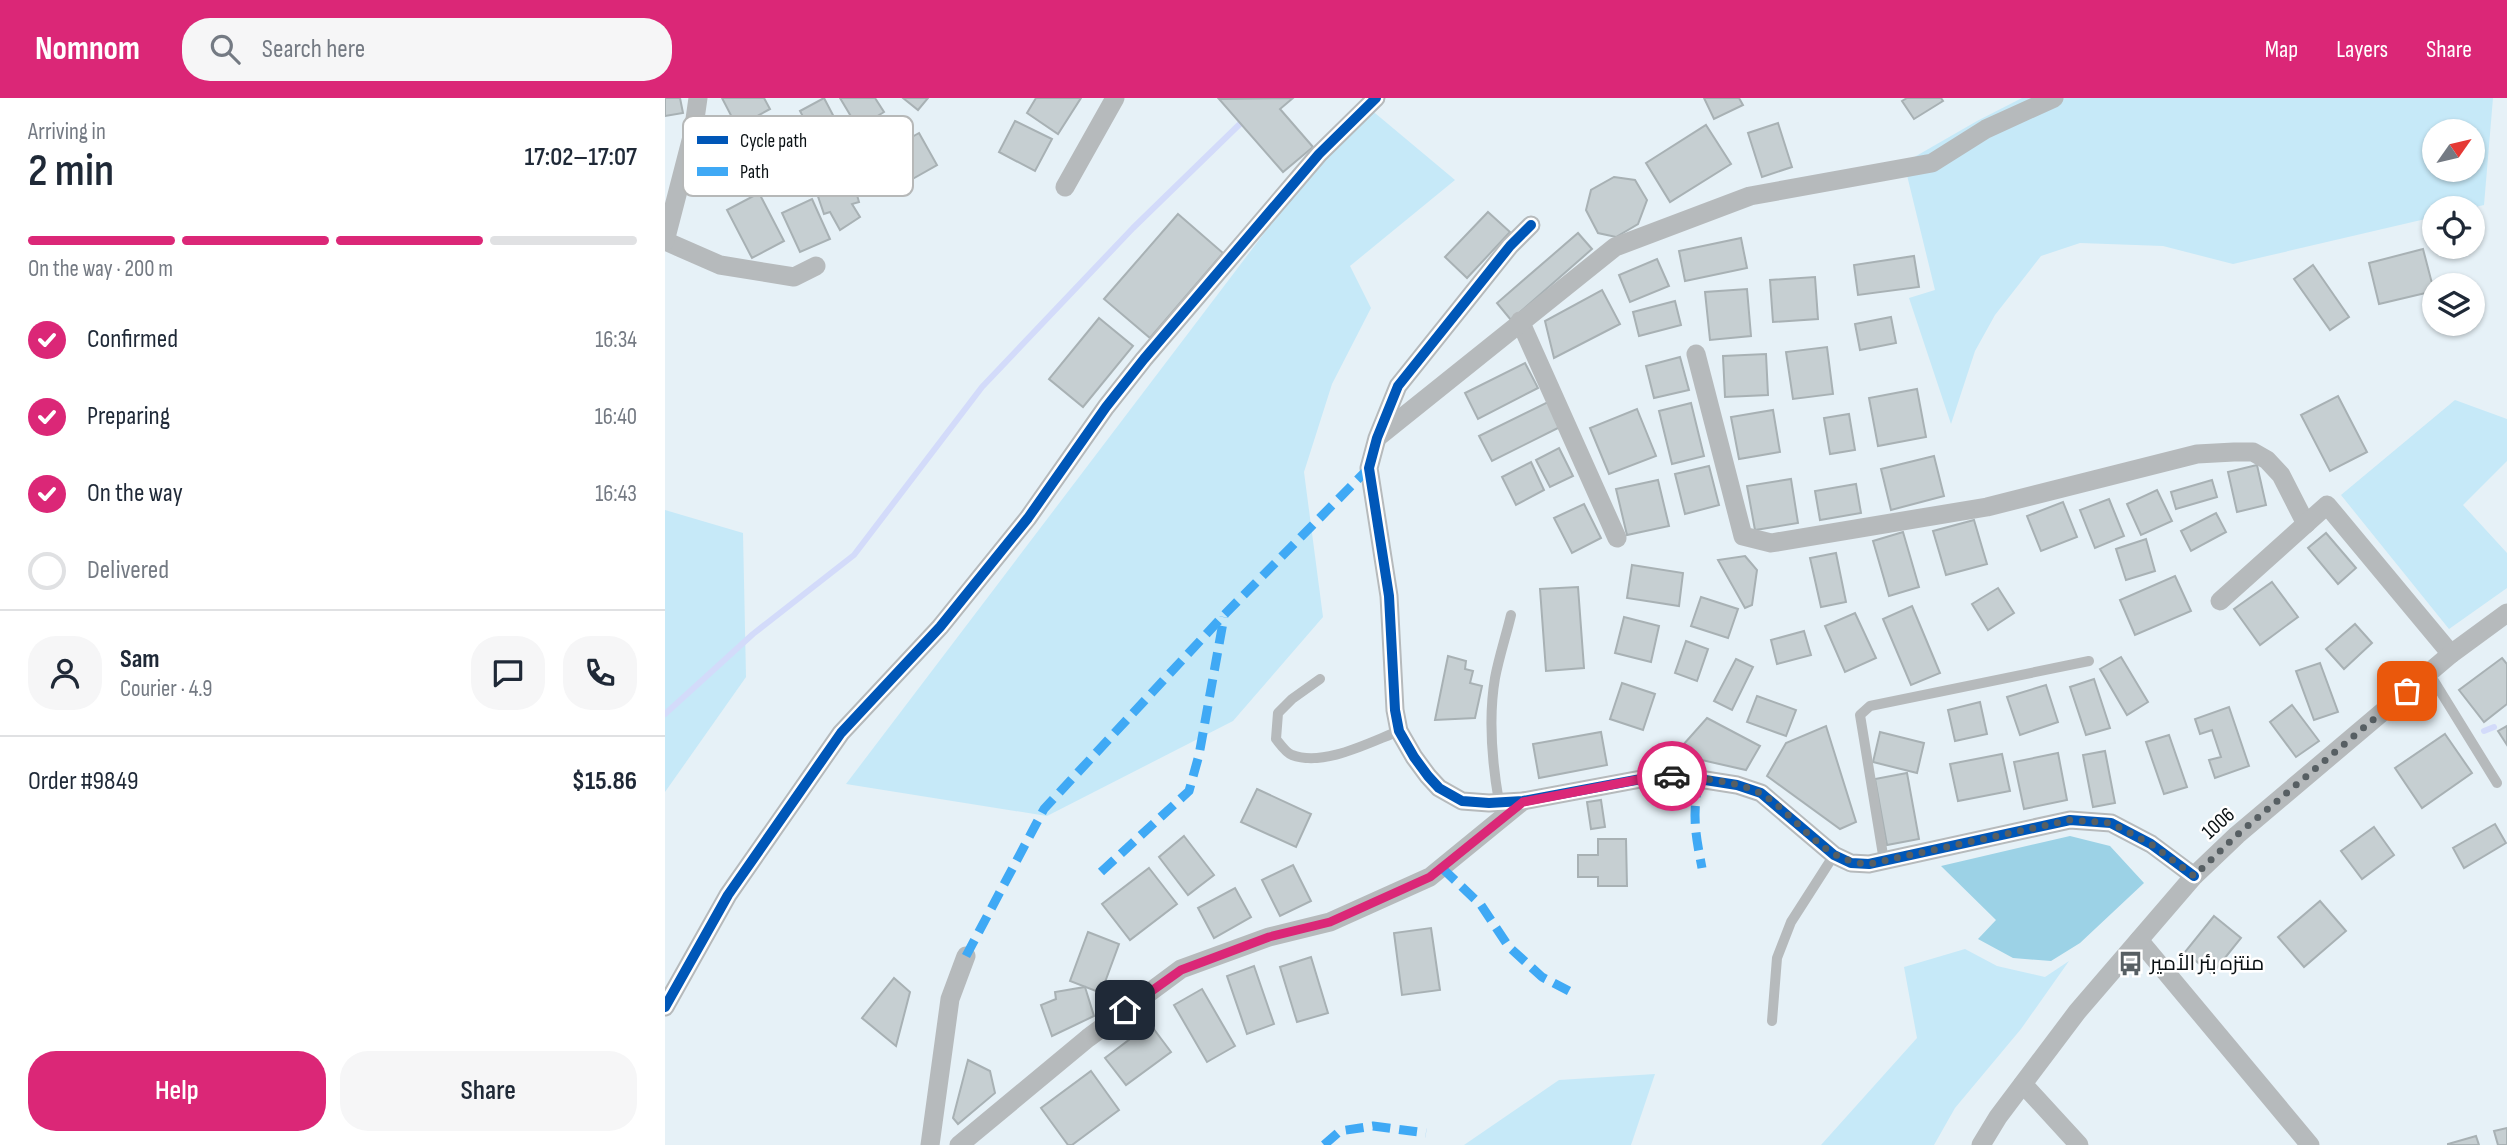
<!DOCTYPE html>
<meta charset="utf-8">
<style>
:root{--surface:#fff;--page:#f6f6f7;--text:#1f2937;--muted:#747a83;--line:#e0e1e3;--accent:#db2777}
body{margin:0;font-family:"Sofia Sans Condensed",Cairo,sans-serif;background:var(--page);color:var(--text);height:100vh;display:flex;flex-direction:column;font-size:26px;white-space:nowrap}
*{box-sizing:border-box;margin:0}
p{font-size:23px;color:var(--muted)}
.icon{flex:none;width:38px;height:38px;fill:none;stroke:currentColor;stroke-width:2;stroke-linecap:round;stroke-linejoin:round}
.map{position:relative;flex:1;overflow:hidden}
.sheet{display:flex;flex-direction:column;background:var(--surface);width:665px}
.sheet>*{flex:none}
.needle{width:46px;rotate:56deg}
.fabs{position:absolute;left:1757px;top:21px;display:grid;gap:14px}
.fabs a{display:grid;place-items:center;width:63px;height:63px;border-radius:50%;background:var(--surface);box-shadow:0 2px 5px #0004;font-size:35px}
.pin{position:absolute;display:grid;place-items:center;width:60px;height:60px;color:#fff;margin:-30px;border-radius:14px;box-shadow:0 4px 10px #0006}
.courier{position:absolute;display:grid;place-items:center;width:70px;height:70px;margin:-35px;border:5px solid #db2777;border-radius:50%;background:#fff;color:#222;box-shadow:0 2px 9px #0007}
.overview em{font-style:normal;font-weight:600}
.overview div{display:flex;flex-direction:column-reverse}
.overview{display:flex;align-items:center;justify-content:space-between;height:119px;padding:0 28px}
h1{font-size:46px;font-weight:600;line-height:52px}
.bar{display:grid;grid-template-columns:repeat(4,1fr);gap:10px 7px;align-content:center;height:84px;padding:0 28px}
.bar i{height:9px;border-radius:5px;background:var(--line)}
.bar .active{background:var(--accent)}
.bar p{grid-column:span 4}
.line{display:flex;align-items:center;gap:18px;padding:0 28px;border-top:2px solid var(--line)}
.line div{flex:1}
.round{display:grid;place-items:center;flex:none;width:74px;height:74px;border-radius:28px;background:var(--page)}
ol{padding:0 28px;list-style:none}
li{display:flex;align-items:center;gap:21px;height:77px}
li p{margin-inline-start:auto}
li .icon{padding:7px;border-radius:50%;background:var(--accent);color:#fff;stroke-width:4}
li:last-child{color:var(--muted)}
li i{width:38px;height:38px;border:4px solid var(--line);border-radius:50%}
.primary-button{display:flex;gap:14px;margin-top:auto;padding:14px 28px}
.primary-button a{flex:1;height:80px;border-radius:28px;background:var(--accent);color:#fff;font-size:28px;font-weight:600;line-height:80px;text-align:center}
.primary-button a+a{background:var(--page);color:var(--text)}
header{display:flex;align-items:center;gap:42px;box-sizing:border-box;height:98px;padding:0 35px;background:var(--accent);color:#fff}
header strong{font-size:33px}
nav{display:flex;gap:38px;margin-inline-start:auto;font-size:24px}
.search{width:490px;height:63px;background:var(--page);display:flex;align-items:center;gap:18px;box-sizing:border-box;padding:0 24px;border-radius:28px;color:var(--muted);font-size:26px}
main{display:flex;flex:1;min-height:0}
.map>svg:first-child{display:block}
.green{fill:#c6e9f8;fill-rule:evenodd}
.forest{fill:#9cd2e6}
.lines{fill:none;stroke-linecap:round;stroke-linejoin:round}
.stream{stroke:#d3dbfa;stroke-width:6}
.building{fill:#c6cfd2;stroke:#a8b1b4;stroke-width:2}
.lane{stroke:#b6babc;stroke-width:10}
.street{stroke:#b6babc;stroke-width:19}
.quiet{stroke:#3fa9f5;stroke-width:9;stroke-dasharray:18 9;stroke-linecap:butt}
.cycleway-casing{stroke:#fff;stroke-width:15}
.cycleway{stroke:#0057b8;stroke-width:10}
.done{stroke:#575f63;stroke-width:7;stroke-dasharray:0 12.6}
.route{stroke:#db2777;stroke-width:9}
.labels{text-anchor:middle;stroke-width:5;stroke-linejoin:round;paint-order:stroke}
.street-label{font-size:21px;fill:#0a1114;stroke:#fff}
.poi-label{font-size:21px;fill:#0a1114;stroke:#fff;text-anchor:start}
.key{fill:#fff;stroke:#b6b8b8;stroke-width:2}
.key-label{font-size:19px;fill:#0a1114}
</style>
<header>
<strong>Nomnom</strong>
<div class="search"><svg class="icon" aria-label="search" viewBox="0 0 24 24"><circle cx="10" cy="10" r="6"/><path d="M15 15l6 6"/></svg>Search here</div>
<nav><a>Map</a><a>Layers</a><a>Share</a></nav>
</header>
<main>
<section class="sheet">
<div class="overview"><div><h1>2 min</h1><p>Arriving in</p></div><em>17:02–17:07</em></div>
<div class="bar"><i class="active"></i><i class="active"></i><i class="active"></i><i></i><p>On the way · 200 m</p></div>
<ol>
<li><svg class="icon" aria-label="check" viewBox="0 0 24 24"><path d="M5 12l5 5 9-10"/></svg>Confirmed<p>16:34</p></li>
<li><svg class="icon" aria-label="check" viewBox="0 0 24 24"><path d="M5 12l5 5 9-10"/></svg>Preparing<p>16:40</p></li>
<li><svg class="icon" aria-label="check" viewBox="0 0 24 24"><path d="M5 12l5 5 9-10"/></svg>On the way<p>16:43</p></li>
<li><i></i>Delivered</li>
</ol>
<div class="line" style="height:126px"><a class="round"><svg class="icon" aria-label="person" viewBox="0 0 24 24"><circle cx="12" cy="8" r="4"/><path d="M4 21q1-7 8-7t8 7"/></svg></a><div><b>Sam</b><p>Courier · 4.9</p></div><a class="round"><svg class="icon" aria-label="chat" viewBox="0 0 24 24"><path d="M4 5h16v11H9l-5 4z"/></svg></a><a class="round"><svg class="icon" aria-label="phone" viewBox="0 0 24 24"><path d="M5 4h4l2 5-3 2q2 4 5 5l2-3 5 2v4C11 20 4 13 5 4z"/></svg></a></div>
<div class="line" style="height:91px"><div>Order #9849</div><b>$15.86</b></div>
<div class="primary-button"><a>Help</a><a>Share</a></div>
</section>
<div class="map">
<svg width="1842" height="1047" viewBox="0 0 1842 1047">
<rect width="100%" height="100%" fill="#e6f1f7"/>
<g class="green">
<path d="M1357,0H1828L1819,107L1806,110H1769V119L1568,166L1498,148L1415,145L1376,158L1330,217L1310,253L1286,326L1244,200L1270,192L1239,65L1312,23ZM1769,33H1808V72H1769Z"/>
<polygon points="698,5 790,82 685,168 706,210 667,286 639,374 658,519 568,623 382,718 181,686"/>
<polygon points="1790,302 1842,321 1842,363 1798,407 1842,455 1842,490 1784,531 1676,397"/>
<polygon points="0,412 78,435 81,579 0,694"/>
<polygon points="1300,851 1332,868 1380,879 1404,863 1356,931 1290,1010 1269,1047 1156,1047 1252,940 1239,869"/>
<polygon points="990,976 966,1047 799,1047 894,982"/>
</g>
<polygon class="forest" points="1405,738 1445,748 1479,785 1415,845 1386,863 1348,860 1313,841 1331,822 1276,768"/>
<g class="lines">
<g class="stream">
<polyline points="0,616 88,536 189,457 317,289 468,130 580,21"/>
<polyline points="1819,633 1829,629"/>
</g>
</g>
<g class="building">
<polygon points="0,0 15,0 18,15 0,18"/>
<polygon points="57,0 99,0 105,11 72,29"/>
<polygon points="159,0 179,38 155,51 135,13"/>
<polygon points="175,0 210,0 219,14 193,30"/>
<polygon points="238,0 263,0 253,12"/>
<polygon points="371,0 416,0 393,36 362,15"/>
<polygon points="628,0 615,11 648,49 618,74 554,1"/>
<polygon points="1039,0 1074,0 1078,7 1049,21"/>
<polygon points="1242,0 1276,0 1278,3 1249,21 1237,3"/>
<polygon points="350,23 387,41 370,73 334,54"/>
<polygon points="1113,25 1127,69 1097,79 1083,35"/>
<polygon points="1041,27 1066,66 1005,104 981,65"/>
<polygon points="254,35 272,67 244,83 226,51"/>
<polygon points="179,62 185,79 198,75 205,93 192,97 194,104 187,106 195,119 175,132 165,114 159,116 145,75"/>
<polygon points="949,79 970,82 982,102 973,126 951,139 933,135 921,112 926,92"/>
<polygon points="94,95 119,143 87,160 62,112"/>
<polygon points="147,101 165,141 135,154 117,115"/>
<polygon points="823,114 845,134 802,180 780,159"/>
<polygon points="513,116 558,155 485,240 439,201"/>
<polygon points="913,135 927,151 846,222 832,205"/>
<polygon points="1076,140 1082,170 1020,183 1014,153"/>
<polygon points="1758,151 1769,193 1714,206 1704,165"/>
<polygon points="1249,158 1254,189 1193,197 1189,167"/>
<polygon points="992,161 1004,188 965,204 954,177"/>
<polygon points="1648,167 1684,219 1665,232 1629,181"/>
<polygon points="1150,179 1153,221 1108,224 1105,182"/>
<polygon points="1082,191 1086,238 1045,242 1040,194"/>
<polygon points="937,192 955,226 889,260 880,223"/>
<polygon points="1010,203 1016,227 974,238 968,214"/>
<polygon points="1226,219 1231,245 1195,252 1190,226"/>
<polygon points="434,220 468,248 418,309 384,281"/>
<polygon points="1162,249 1168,296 1128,301 1121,254"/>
<polygon points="1101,256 1103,297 1060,299 1058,258"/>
<polygon points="1015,259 1024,292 989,300 981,268"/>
<polygon points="860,265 873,290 813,321 800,295"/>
<polygon points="1252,291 1261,339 1213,348 1204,300"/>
<polygon points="1673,298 1702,354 1665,373 1636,317"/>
<polygon points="883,304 895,329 827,363 814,338"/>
<polygon points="1026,305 1039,358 1007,366 994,313"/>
<polygon points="972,311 991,358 944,376 925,330"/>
<polygon points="1108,312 1115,354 1074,361 1066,319"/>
<polygon points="1184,316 1190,352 1165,356 1159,320"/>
<polygon points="894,350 908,378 885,389 871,362"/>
<polygon points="1269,358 1279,398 1226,412 1216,371"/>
<polygon points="866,364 879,392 851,407 837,379"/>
<polygon points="1592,367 1601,407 1572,414 1563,374"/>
<polygon points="1044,368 1054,407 1020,416 1010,376"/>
<polygon points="1126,381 1133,425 1090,432 1082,388"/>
<polygon points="993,382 1004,428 962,437 951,391"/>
<polygon points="1547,382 1552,399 1511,411 1506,394"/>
<polygon points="1191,386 1196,415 1155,422 1150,393"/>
<polygon points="1492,392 1507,423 1476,437 1462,406"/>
<polygon points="1444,401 1459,438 1430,450 1415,412"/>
<polygon points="1398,404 1412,439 1376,453 1362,418"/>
<polygon points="919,406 936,440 907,455 889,420"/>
<polygon points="1551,415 1561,434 1526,453 1516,433"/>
<polygon points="1309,422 1322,466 1281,477 1268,433"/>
<polygon points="1238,434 1254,489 1224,498 1208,443"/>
<polygon points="1661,435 1691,470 1673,486 1643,450"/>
<polygon points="1481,441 1490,473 1461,482 1451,451"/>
<polygon points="1171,455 1181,504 1156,509 1145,460"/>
<polygon points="1080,458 1092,472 1087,507 1080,510 1053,462"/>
<polygon points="967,467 1018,475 1014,508 962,500"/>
<polygon points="1510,478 1526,513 1470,537 1455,502"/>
<polygon points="1607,484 1633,519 1595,547 1569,511"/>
<polygon points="913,489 919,570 881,573 875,491"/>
<polygon points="1333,490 1349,515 1323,532 1307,506"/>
<polygon points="1036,499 1073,511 1063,540 1026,528"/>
<polygon points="1247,508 1275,575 1246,587 1218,521"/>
<polygon points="1190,515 1211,560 1180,574 1160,528"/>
<polygon points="959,519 994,528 986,564 950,555"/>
<polygon points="1690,526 1707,545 1679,571 1661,551"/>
<polygon points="1139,533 1146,557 1112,566 1106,542"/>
<polygon points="1021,543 1043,551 1032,583 1010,575"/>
<polygon points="783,558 801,563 800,571 808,573 805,585 817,588 810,620 770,622"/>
<polygon points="1456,559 1483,604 1462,617 1435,571"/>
<polygon points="1837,560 1842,566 1842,606 1819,624 1794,592"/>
<polygon points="1071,561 1088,569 1067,612 1049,603"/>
<polygon points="1655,565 1673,614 1649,622 1631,573"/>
<polygon points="1429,581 1445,630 1421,637 1405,589"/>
<polygon points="957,585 990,596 978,632 945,621"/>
<polygon points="1381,587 1393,624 1355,637 1342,599"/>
<polygon points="1092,598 1131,612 1121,638 1082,624"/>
<polygon points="1315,604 1322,636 1290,643 1283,612"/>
<polygon points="1627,607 1654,643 1631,659 1605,624"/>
<polygon points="1564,609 1584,668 1550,680 1544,662 1556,659 1547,632 1535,636 1530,621"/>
<polygon points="1042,620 1095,648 1081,672 1010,656"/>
<polygon points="1161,628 1191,724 1175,731 1102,678 1121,645"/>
<polygon points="1842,628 1842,647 1833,633"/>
<polygon points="936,634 942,667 874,680 868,646"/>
<polygon points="1215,634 1259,645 1252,675 1208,664"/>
<polygon points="1780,636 1807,675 1757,710 1730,670"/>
<polygon points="1504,637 1522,689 1499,696 1481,644"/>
<polygon points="1440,653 1450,705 1428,709 1418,657"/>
<polygon points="1393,655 1402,702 1359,711 1349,664"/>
<polygon points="1337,656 1345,693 1293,703 1285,666"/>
<polygon points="1242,675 1254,741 1222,747 1210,681"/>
<polygon points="592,691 646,716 631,749 576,724"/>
<polygon points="936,702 940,729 926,731 922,704"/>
<polygon points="1830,726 1841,745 1799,770 1788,750"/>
<polygon points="1709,729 1729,757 1697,781 1676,753"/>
<polygon points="519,738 549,777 523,797 494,759"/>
<polygon points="933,741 961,741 962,788 933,788 933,779 913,779 913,757 933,757"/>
<polygon points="628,767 646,803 615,818 597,782"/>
<polygon points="484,770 512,806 465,842 437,806"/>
<polygon points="570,790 586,819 549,840 533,810"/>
<polygon points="1655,803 1681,833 1639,869 1613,839"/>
<polygon points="1549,818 1576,840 1547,876 1520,854"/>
<polygon points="766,830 775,892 737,897 729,835"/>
<polygon points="423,834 454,846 436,895 405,883"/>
<polygon points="646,859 663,915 632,924 615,869"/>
<polygon points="589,868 609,926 582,936 562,878"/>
<polygon points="229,880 245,894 231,948 197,920"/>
<polygon points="420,889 429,918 387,938 376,907 391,901 390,894"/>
<polygon points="537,891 570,948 542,964 509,907"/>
<polygon points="485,926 506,954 461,987 440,960"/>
<polygon points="303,962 325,973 330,995 293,1026 288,1020"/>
<polygon points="426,973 454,1012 407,1047 403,1047 376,1010"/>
<polygon points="1842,1030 1842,1047 1833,1047 1829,1033"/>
<polygon points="1811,1038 1814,1047 1783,1047 1783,1046"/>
</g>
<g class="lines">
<g class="lane">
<polyline points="1764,575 1832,685"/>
<path d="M655,581L627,601L613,615L611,641C615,646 621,655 627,657C659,669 705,644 734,633"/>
<path d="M834,704C827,664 823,621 830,580C834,559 841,538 846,517"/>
<polyline points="1219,763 1195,617 1205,608 1424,563"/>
<polyline points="1107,923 1112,860 1126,824 1169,757"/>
</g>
<g class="street">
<polyline points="400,89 450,0"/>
<polyline points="866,127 845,148 733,288 712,340 704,370 724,498 730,612 734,633 749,659 763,678 774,690 797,703 824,705 858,703 992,678 1034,681 1072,687 1096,695 1169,757 1186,765 1204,766 1405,722 1446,725 1486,746 1529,778"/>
<polyline points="0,143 55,167 129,179 151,168"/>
<polyline points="0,143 28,35 33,0"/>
<polyline points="855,223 952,440"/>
<polyline points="1031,256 1078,438 1106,445 1322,409 1532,356 1569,354 1588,354 1602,362 1616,377 1641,426"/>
<polyline points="713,339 950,149 1085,98 1267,65 1321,31 1389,0"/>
<polyline points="1555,503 1662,407 1786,556"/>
<polyline points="1474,842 1645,1047"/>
<polyline points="0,909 63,797 176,635 275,529 363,420 441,309 479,261 654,56 711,0"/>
<polyline points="1358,986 1414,1047"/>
<polyline points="265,1047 285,901 301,858"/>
<polyline points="294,1047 423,940 516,871 604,839 665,824 765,779 858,703"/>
<polyline points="1316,1047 1333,1019 1412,914 1529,778 1572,737 1786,556 1842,515"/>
</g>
<g class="quiet">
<path d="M1034,681C1027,717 1030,734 1037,770"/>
<polyline points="777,770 816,807 844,849 877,879 904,893"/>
<polyline points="436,774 524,693 534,657 559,519"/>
<polyline points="301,858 379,711 559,517 704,370"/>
<polyline points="659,1047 675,1033 708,1028 761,1035"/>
</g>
<defs>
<g id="cycleway">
<polyline points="866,127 845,148 733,288 712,340 704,370 724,498 730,612 734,633 749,659 763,678 774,690 797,703 824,705 858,703 992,678 1034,681 1072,687 1096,695 1169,757 1186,765 1204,766 1405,722 1446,725 1486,746 1529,778"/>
<polyline points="0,909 63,797 176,635 275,529 363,420 441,309 479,261 654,56 711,0"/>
</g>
</defs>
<use href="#cycleway" class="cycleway-casing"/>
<use href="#cycleway" class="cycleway"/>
</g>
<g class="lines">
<path class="done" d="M1007,678C1032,679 1076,684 1097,696C1135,720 1156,764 1204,766L1405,722L1446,725L1486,746L1529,778L1572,737L1742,593"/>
<polyline class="route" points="460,912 516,872 604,839 665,824 765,779 858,704 992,678 1007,678"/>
</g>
<defs>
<symbol id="bus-bare" viewBox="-9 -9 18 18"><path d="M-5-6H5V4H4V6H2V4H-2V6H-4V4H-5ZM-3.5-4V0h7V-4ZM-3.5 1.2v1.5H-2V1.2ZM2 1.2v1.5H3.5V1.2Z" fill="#575f63" stroke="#fff" stroke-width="2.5" paint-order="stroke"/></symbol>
</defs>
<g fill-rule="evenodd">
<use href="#bus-bare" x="1448" y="848" width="35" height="35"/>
</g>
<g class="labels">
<g class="street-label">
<text transform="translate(1553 725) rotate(-42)" y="7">1006</text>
</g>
<g class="poi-label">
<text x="1485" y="872">منتزه بئر الأمير</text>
</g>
</g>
<rect x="18" y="18" width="230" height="80" rx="10" class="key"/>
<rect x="32" y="38" width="31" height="8" fill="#0057b8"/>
<rect x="32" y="69" width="31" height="9" fill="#3fa9f5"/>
<g class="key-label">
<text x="75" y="49">Cycle path</text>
<text x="75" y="80">Path</text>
</g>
</svg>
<div class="fabs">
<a><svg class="needle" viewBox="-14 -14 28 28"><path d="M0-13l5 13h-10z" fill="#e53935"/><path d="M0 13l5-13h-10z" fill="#747a83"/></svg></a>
<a><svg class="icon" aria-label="locate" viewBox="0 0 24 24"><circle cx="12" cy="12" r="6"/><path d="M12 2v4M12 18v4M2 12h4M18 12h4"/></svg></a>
<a><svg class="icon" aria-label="layers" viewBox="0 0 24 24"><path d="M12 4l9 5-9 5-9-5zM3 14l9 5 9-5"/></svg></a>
</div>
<div class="pin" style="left:1742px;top:593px;background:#ea580c"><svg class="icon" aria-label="bag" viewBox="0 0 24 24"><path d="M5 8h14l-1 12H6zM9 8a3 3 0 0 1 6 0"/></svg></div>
<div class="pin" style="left:460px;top:912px;background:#1f2937"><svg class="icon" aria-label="home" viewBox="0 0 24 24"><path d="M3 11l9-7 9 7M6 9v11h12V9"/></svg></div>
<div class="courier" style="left:1007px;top:678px"><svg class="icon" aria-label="car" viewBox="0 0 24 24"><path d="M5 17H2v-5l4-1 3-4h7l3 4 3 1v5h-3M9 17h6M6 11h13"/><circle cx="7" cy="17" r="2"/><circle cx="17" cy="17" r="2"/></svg></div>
</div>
</main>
